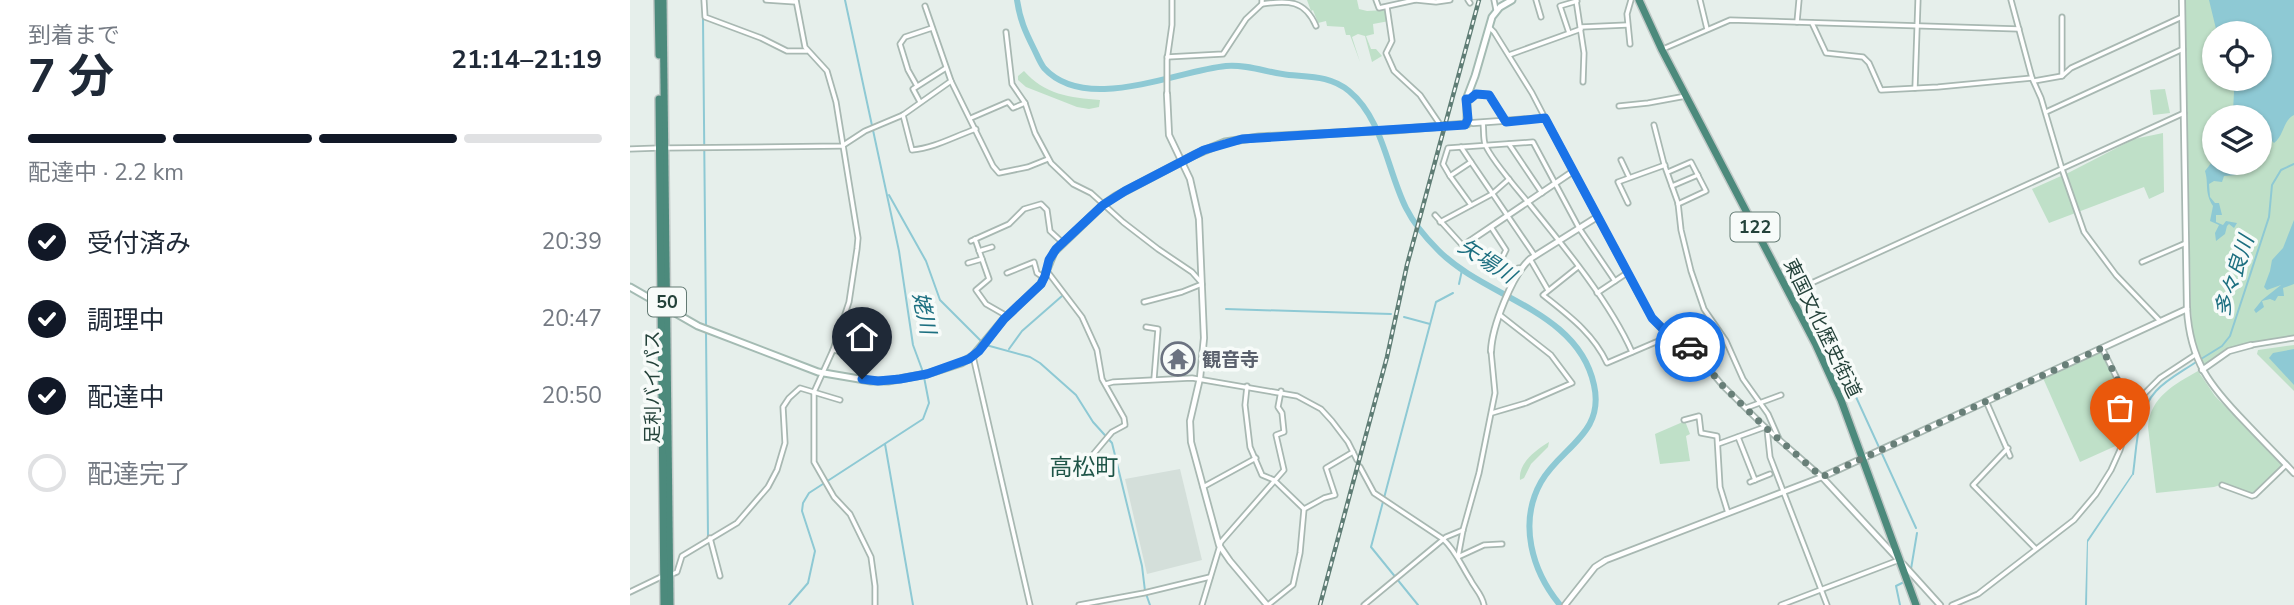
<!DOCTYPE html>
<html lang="ja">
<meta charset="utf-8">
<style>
:root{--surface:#fff;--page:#f2f2f3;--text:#1f2937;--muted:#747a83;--line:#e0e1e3;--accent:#111827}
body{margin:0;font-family:"Nunito Sans","Noto Sans JP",sans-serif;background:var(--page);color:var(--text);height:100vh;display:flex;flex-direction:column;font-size:26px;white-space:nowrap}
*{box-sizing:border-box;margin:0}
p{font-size:23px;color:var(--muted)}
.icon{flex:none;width:38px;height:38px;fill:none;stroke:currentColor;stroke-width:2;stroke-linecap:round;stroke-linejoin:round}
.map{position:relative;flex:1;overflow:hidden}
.panel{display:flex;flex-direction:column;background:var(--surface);width:630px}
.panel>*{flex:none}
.controls{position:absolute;left:1572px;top:21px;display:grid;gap:14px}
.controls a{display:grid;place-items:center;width:70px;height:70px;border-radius:50%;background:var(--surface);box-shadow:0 2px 5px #0004;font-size:35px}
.pin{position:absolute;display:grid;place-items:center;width:60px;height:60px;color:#fff;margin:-72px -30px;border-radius:50% 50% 50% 0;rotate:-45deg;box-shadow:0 0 7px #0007}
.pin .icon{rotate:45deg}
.courier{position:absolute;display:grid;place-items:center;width:70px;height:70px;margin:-35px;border:5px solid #1a73e8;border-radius:50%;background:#fff;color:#222;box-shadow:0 2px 9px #0007}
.headline em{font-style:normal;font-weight:700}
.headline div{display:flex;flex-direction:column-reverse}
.headline{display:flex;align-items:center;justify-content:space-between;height:119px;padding:0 28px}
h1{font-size:46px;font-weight:700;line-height:52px}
.bar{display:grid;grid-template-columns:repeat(4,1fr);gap:10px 7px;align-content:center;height:84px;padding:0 28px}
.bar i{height:9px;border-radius:5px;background:var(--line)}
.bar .active{background:var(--accent)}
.bar p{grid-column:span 4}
ol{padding:0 28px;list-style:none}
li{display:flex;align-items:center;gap:21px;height:77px}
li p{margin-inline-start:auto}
li .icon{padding:7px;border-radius:50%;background:var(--accent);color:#fff;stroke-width:4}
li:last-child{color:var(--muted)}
li i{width:38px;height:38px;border:4px solid var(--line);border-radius:50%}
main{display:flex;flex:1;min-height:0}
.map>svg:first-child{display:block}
.built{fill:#d4dfda}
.green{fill:#bfe0c8;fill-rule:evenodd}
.water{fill:#8ec9d4}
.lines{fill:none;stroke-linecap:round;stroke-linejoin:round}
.stream{stroke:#8ec9d4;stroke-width:2}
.river{stroke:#8ec9d4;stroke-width:6}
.minor-casing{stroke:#a8b8b2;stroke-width:7}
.tertiary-casing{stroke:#a8b8b2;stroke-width:8}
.secondary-casing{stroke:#a4bbb3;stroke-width:9}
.trunk-casing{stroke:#c2cac8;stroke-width:10}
.minor{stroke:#fff;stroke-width:3.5}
.tertiary{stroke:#fff;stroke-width:4.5}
.secondary{stroke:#fff;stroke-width:5}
.trunk{stroke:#4c8a7c;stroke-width:7}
.rail-casing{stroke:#5f7d75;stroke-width:4.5}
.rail{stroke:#f7fbf9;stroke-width:2;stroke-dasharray:5;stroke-linecap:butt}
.done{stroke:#687f78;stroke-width:7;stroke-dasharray:0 12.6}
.route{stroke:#1a73e8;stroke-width:9}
.labels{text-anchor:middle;stroke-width:7;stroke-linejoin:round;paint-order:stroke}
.shield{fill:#f7fbf9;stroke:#637a73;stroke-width:2}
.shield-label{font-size:18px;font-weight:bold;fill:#24423a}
.street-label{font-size:19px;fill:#24423a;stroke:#f7fbf9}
.worship-label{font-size:19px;font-weight:bold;fill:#5b616d;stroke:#f7fbf9;text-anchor:start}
.water-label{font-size:21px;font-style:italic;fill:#1c6f80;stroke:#f7fbf9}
.quarter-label{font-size:23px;fill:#1f5548;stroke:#f7fbf9}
</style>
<main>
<section class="panel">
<div class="headline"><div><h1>7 分</h1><p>到着まで</p></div><em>21:14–21:19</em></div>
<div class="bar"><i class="active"></i><i class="active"></i><i class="active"></i><i></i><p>配達中 · 2.2 km</p></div>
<ol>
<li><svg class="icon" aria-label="check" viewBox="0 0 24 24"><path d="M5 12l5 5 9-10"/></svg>受付済み<p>20:39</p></li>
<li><svg class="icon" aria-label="check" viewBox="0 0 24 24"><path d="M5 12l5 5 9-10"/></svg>調理中<p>20:47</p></li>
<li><svg class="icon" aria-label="check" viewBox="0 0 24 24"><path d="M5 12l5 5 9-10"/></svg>配達中<p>20:50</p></li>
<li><i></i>配達完了</li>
</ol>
</section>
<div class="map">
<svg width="1664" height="605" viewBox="0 0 1664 605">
<rect width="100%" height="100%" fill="#e6efeb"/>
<polygon class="built" points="550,469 572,560 517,574 495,479"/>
<g class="green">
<polygon points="677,0 727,0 729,9 737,11 756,10 759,21 743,24 744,34 736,36 741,49 746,49 752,56 742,62 735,36 728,34 722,37 730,62 720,35 716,35 714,27 697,26 696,21 688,23 683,10 681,11"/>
<path d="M1555,0H1664V337L1597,348L1573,365L1563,335L1561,310ZM1584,33H1629V79H1584ZM1584,117H1629V163H1584Z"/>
<path d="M394,71C414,94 440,98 470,100L469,107L459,109L447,107L396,87L388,80V76Z"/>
<polygon points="1535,89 1540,113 1523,115 1520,90"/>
<polygon points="1533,133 1534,192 1519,199 1514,187 1419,223 1402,189 1440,172 1504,139"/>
<polygon points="1664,345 1664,391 1627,354 1628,350"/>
<polygon points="1471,351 1499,412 1490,444 1450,462 1413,378"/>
<path d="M1568,371L1585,396L1653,466L1624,494L1593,484L1584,487L1526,493L1518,427C1520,397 1545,384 1568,371Z"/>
<polygon points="1055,421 1060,434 1056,436 1060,461 1030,464 1025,434"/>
<path d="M919,442L918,447L901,464L894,478L890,480C888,463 906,450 919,442Z"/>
</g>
<g class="water">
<path d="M1579,0H1664V115C1653,120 1654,136 1644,143L1642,141L1629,143V117H1601L1600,114L1603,111L1604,92L1601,79H1629V33H1587Z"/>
<path d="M1583,148L1584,163H1609V169L1605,171L1606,175L1594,176L1592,182L1584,181L1579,184L1580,197L1585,203H1589L1592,215H1586V222L1593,225L1596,221L1607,223L1604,228L1599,224L1597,226L1595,234L1586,241L1585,233L1589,225L1580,221L1583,206C1574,192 1579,184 1575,171L1582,162L1581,151Z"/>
<polygon points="1664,220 1664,284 1653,288 1654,296 1648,296 1645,301 1640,299 1632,301 1634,307 1626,313 1624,310 1632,300 1651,285 1637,290 1634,287 1640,271 1642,260 1653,248"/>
<polygon points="1664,349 1664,385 1639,358 1643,353"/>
<polygon points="1502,474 1503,475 1458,542 1457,605 1455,605 1457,540"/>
</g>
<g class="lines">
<g class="stream">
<polyline points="215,0 269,251 283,345 293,372"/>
<polyline points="73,19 76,326"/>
<polyline points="259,195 296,261 310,300 352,342"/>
<polyline points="829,284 832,270"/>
<polyline points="596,309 761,314"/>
<polyline points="1188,314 1286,528"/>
<polyline points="774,317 800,324"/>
<polyline points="76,332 78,537"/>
<polyline points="356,345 400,357 410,363 446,395 463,422 482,443 512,566 515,591 520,605"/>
<polyline points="379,349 392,331 432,296"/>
<polyline points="1571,359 1592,346 1600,336 1639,217 1642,185 1651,170 1664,164"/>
<polyline points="255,444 283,605"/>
<path d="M1503,474C1507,447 1506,413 1526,391C1537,379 1553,371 1566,362"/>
<polyline points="1281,569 1287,533"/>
<polyline points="159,605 178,583 185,551 172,511 173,503 179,493 293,419 299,403 294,377"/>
<polyline points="788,605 741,547 806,302 823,293"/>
<polyline points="1270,605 1266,586 1274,582"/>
</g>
<path class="river" d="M387,0C390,20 395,31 404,49C407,55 410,63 414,68C456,114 545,71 596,66C617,64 639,73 659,75C681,77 701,76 719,91C753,119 757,170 776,208C784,224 796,238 808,250C855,298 948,310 964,385C975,434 931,447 911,482C888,523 902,571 930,605"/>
<defs>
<g id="minor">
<polyline points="74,0 75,17 131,38 157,51 177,51"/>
<polyline points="136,0 166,2"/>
<polyline points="166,0 175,47 197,71 206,102 228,238 227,249 219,302 203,350 184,392 184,462 204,497 220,514 241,557 245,586 245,605"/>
<polyline points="746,0 749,8 785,0"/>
<polyline points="786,0 806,2 820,0"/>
<polyline points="838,0 840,3"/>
<polyline points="864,0 866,10"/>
<polyline points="906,0 911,17"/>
<polyline points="946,0 954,53 953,82"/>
<polyline points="1070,0 1077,29"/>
<polyline points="1381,0 1402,78 1411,98 1432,169 1454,232 1486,275 1530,321"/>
<path d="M632,4C658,0 675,0 686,26"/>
<polyline points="295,6 321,81 363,166 369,173 398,167 418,159"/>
<polyline points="757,7 762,41 756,53 764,71 790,95 811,126"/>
<polyline points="1432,17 1432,76"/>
<polyline points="1167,22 1169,0"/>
<polyline points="1182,23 1196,53 1233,57 1239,63 1251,90 1308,87 1402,78"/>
<polyline points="859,27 864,32 902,93 915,118"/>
<polyline points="951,27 997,25"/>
<polyline points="376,32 382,84 395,103 405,133 421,163 443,184 461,193 493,222 528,249 562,272 570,281"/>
<polyline points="939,33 930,6 947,1"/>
<polyline points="1000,44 997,14 1001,0"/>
<polyline points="1033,49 1100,20 1389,29"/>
<polyline points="879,55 951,29"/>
<polyline points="537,57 593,54 616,19 632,4 632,0"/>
<polyline points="1404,81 1432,76 1441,68 1552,17"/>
<polyline points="287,86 278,70 270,44 275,37 302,28"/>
<polyline points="1285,88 1288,0"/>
<polyline points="537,94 537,60 542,25 542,0"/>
<polyline points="836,99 840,99 846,94 860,95 875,120"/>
<polyline points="290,102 283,89 316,68"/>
<polyline points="989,106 1018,103 1056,96"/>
<polyline points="1416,112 1553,49"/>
<path d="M273,115L282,150C305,148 325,136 346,129"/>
<polyline points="341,118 378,102 383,108 395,103"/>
<path d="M853,123C854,129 853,138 855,144C860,158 887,189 897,201C932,244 980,302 1002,352"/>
<polyline points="1024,125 1034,164 1048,203 1051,230 1061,271 1074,309 1096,341 1113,379 1138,414 1149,439"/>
<polyline points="879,144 912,193"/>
<polyline points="831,147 841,162"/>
<polyline points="35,148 212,146 235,131 273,115 321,81"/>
<polyline points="0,149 29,148"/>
<polyline points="991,160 999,177"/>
<polyline points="1038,172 1061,162 1076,191 1048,204"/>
<polyline points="820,176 813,164 818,148 903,142 949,228 985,281"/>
<polyline points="1042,186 1068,175"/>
<polyline points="998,203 988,182 1035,165"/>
<polyline points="841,205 820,176 841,162 905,256"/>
<polyline points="805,215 834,247 835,245"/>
<polyline points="810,222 862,194 879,179"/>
<polyline points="861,227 876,250 868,266"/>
<polyline points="345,239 359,279 346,290 356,304 377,316"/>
<polyline points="341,241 379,224 394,209 411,204 417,210 420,231 433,243"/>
<polyline points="835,245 879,273 888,268 892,268"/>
<polyline points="349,251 362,247"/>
<polyline points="900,259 918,290"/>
<polyline points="1512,262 1556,243"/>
<polyline points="338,263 352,259"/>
<path d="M948,267L913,295C938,315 963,333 977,363L1040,336"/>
<polyline points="417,271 452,317 467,350 472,379 494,418 495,425 482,432 461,457"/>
<polyline points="377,273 404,262 407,273 413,277"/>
<polyline points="1175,286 1554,113"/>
<polyline points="967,293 997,273"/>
<polyline points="1010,296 1022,318 1030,327 1062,349 1093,386 1137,429 1192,477"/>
<polyline points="514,302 552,292 572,284"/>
<polyline points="516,327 528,329 524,379"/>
<polyline points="208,335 229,339"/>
<polyline points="1621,345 1664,338"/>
<polyline points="1472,348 1502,409"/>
<polyline points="203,350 219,353"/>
<polyline points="343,356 400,605"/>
<polyline points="476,384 483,382 562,378 667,396 691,409 702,421 718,442 727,460"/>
<polyline points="617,386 615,405 620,447 632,475 644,480 674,509 694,498 705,495 696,468 723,452"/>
<polyline points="1356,401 1380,456"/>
<polyline points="1116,408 1151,395"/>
<polyline points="862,413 896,403 942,383 921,355 870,315"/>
<polyline points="1054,420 1069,416 1071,433 1087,436 1090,487 1098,513"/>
<polyline points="1137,429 1140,457 1197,605"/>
<polyline points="1108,437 1125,480"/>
<polyline points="1088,444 1135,427"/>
<polyline points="1378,448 1343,485 1405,548"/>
<path d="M730,467L744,493L813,539C826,551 831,565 840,579C845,589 852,594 854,605"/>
<polyline points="1120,482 1140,474"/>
<polyline points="1592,485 1622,496 1625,495 1656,465"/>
<polyline points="573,487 626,458"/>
<polyline points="80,538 90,576"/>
<polyline points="828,557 833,530 849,473 865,393 861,351"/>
<polyline points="828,557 854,545 872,544"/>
<polyline points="40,575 47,572 52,556 107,523 138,487 147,470 155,443 153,407 159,398 170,388 210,400"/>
<polyline points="0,592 33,576"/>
<polyline points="449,605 514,593 580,577"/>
<polyline points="572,605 591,542 654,470 646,435 654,432 652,413 648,407 651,391"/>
<polyline points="638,605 663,585 670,553 674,509"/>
<polyline points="734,605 816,537 833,530"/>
<polyline points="1151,605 1269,560"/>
<polyline points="1322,605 1348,594 1444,520 1466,494 1481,470 1490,450 1502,410 1515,393 1530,378 1565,355"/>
</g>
<g id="tertiary">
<path d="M1552,0L1557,309C1560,361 1580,386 1615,422C1631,439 1648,456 1664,473"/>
<polyline points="537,94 539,135 560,179 569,219 574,338 570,378 560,421 561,442 589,545 600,561 637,605"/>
<polyline points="843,123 915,118 1010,296"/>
<polyline points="837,243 942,172"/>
<path d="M861,351C862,327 882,275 900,259L967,217"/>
<polyline points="1572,370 1599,351 1621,345"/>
<polyline points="1192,477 1267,558"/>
<polyline points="1273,564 1310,605"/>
<polyline points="935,605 965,567 976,560 1192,477 1557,309"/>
</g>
<polyline id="secondary" points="0,287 68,326 188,372 241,381 258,381 297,374 331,363 343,356 374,319 411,284 424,252 473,205 486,196 564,155 595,142 629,137 764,130 837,124 837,97 845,76 862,17 870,7 882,0"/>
<g id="trunk">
<polyline points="28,0 29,55"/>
<polyline points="33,0 40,605"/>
<polyline points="1009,0 1032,50 1186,345 1211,400 1286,605"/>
<polyline points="29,99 34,605"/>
</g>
</defs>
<use href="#minor" class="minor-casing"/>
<use href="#tertiary" class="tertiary-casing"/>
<use href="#secondary" class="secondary-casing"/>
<use href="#trunk" class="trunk-casing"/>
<use href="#minor" class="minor"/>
<use href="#tertiary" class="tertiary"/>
<use href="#secondary" class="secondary"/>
<use href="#trunk" class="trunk"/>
<defs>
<polyline id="rail" points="690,605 757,357 777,265 849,0"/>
</defs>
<use href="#rail" class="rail-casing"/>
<use href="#rail" class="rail"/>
</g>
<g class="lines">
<polyline class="done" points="1060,347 1093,386 1137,429 1192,477 1472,348 1502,410 1490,450"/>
<polyline class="route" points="232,379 248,381 270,379 297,374 339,359 349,351 374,319 411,284 415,276 419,260 426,249 473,205 495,191 574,150 612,139 835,125 838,119 836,99 840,99 846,94 859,95 876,122 915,118 1022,318 1040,336 1060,347"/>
</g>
<defs>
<symbol id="temple-ring" viewBox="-11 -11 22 22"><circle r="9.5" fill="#f7fbf9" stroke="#6b7280" stroke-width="1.5"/><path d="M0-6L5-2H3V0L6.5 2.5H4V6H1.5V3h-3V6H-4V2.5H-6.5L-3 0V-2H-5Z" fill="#6b7280"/></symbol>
</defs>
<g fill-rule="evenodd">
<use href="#temple-ring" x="529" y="340" width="38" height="38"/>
</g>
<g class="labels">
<g class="shield">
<rect x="1100.5" y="212.5" width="49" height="29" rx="5"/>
<rect x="18" y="287.5" width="38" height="29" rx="5"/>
</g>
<g class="shield-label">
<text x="1125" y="233">122</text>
<text x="37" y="308">50</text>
</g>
<g class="street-label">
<text transform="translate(1193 328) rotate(64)" y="7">東国文化歴史街道</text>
<text transform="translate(22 387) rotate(-90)" y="7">足利バイパス</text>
</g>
<g class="worship-label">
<text x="572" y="366">観音寺</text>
</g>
<g class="water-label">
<text transform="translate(857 261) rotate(33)" y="7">矢場川</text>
<text transform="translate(1604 276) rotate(-72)" y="7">多々良川</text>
<text transform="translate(294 313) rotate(78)" y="7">姥川</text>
</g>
<g class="quarter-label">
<text x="454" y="475">高松町</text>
</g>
</g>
</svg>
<div class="controls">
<a><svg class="icon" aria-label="locate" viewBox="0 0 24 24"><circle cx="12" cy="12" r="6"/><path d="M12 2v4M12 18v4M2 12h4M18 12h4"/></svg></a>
<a><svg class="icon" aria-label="layers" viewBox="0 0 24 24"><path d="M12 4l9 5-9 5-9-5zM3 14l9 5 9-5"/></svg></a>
</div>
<div class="pin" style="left:1490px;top:450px;background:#ea580c"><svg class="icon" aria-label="bag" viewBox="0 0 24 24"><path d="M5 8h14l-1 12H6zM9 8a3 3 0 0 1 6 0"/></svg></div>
<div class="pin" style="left:232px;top:379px;background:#1f2937"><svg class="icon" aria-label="home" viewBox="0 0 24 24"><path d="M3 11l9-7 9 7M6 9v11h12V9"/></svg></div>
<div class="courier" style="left:1060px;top:347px"><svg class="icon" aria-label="car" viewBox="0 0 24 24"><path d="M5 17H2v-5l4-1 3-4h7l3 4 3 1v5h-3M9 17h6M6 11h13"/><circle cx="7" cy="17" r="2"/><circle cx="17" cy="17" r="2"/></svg></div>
</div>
</main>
